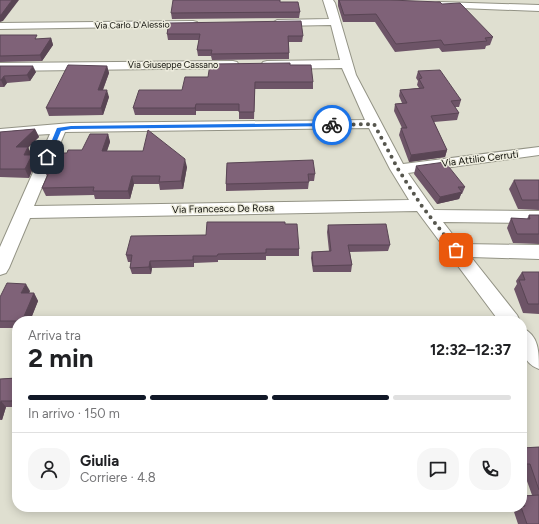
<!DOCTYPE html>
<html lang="it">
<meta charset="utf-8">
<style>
:root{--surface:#fff;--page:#f6f6f6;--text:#202124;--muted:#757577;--line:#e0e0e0;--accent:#111827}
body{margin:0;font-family:Figtree,sans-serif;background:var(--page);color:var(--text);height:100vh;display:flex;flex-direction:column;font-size:15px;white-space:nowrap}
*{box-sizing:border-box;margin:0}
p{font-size:13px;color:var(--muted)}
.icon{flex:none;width:22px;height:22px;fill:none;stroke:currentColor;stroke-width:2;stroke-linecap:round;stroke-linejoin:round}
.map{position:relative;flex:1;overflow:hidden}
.panel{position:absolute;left:12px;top:316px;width:515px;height:196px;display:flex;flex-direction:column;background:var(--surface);border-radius:16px;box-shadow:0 2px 10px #0003}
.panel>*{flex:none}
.pin{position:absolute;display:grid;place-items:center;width:34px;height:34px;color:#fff;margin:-17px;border-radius:8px;box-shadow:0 2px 6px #0006}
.courier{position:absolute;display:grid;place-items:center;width:40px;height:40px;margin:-20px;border:3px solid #1a73e8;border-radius:50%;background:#fff;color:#222;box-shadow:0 1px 5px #0007}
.head em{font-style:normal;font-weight:700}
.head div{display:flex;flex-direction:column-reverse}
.head{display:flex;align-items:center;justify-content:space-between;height:68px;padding:0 16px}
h1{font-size:26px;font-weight:700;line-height:30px}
.bar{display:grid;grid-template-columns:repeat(4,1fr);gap:6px 4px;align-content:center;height:48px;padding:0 16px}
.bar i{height:5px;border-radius:3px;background:var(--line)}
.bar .active{background:var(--accent)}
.bar p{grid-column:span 4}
.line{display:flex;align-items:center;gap:10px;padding:0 16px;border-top:1px solid var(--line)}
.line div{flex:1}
.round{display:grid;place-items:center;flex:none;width:42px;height:42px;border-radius:16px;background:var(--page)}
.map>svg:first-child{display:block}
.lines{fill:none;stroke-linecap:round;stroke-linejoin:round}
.street-casing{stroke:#939385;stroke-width:2}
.street{fill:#fff;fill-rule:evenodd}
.wall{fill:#6d5467}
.shaded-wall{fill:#594554}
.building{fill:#7f6278;stroke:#594554}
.route{fill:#1a73e8}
.done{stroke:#56564e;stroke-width:4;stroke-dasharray:0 7.2}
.labels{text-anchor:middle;stroke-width:3;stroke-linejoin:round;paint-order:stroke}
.far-street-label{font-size:9px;fill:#0d0d08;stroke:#edecdd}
.street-label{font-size:10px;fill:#0d0d08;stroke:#edecdd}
</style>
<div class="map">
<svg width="539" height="524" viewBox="0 0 539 524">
<rect width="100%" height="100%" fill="#dfdfd0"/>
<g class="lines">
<defs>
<g id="street">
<path d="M323,0H333L335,3L356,75L403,164L539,147V155L408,173L434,210L539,211V223L443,222L460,244L539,245V259L471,257L517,315L520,321H499L417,211L30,218L9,268L6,273L0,275V247L50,134L0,137V129L71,123L365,120L342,68L267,69L263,68L261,65L263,62L267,61L340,60L331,25L277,26L272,23L277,20L329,19ZM369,128L390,169L409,200L34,206L65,132Z"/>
<polygon points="439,2 539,5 539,11 435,7 434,5 435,3"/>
<polygon points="193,21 197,22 198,24 197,26 0,29 0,23"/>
<polygon points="233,61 237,62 239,65 237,68 0,71 0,63"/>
<path d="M522,328C539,335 539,352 539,369C520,362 522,345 522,328Z"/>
</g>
</defs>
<use href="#street" class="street-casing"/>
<use href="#street" class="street"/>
</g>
<g class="wall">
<polygon points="338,0 390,0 442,4 493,37 490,45 486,46 485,49 442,52 439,48 395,52 375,22 343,22 338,6"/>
<polygon points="280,2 300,12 299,18 172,19 171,13"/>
<polygon points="169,23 303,36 302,42 289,42 289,59 212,60 211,56 198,56 197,50 199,40 168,40 167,34"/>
<polygon points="0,35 38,39 51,38 53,45 42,61 0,62"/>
<polygon points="290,65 313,82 313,89 255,89 254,119 239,119 239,111 196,111 196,115 135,115 133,108 182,90 208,77"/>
<polygon points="0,66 36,72 30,81 7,83 4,87 0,87"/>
<polygon points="107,66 109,73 103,90 109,97 103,115 49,116 46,108"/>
<polygon points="418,71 461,100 459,107 455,107 459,113 457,120 434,122 447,150 445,157 409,162 399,135 401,128 402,128 394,111 395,104 402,103 399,96 400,90 419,88 417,85 418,81 416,78"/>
<polygon points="35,129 39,137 28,147 35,163 29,178 0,177 0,132"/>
<polygon points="108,134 110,142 107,151 187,167 183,189 160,190 159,184 134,184 130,199 95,199 94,195 46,196 42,188 47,176 44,170 58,155 67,153 82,150"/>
<polygon points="227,163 315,174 314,181 309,181 308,189 226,191 226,184"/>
<polygon points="416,166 465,187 462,194 461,194 459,199 437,204 414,174"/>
<polygon points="514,180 539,180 539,210 518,209 509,189"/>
<polygon points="529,215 539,215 539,244 513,243 507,228 511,218 527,219"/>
<polygon points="285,224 299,249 299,256 266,256 266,260 218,260 218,262 194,263 194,267 152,268 151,274 132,274 130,268 131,262 128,262 126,255 206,235"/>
<polygon points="328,225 390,245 388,251 350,252 352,265 351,272 313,272 311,258 312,252 329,251 327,232"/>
<polygon points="522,272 539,272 539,314 523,313 514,289 517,284 516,281"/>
<polygon points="30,291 29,293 34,293 38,301 30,321 17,321 17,328 0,328 0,297"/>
<polygon points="17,378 17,407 6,407 2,420 0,420 0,379"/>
<polygon points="539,447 539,524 518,524 514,512 517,510 516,507 522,507 522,496 532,495 523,470 522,470 522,448"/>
</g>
<g class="shaded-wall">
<polygon points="12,0 19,0 3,21 0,22 0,15"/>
<polygon points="51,38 53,45 42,61 40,55"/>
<polygon points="33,66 36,72 30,81 27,75"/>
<polygon points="107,66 109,73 100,97 98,90"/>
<polygon points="4,76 7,83 4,87 1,80"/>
<polygon points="107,90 109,97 103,115 101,108"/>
<polygon points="196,104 196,115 195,108"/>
<polygon points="35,129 39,137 20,156 16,147"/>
<polygon points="108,134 110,142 104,159 102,151"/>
<polygon points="28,147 35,163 29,178 25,169 24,155"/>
<polygon points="447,150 445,157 409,162 411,155"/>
<polygon points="185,159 187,167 183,189 181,181"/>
<polygon points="132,176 134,184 130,199 128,191"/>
<polygon points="462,192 459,199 437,204 440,197"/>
<polygon points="193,256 194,263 194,267 193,260"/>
<polygon points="150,261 152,268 151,274 149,267"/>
<polygon points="26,284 30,291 26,300 21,293"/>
<polygon points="34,293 38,301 30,321 22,321"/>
<polygon points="17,387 17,407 12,401"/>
<polygon points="1,401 6,407 2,420 0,418 0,405"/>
</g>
<g class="building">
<polygon points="0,0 12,0 1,15 0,15"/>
<polygon points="173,0 280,0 280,2 298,2 300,12 171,13"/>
<polygon points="339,0 390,0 440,2 442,4 460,3 493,37 485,38 487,41 444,45 441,40 396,44 376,14 344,15"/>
<polygon points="301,21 303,36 288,36 289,53 211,54 212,50 197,50 200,34 167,34 169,23"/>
<polygon points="0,35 37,35 35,39 51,38 40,55 0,56"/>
<polygon points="290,63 290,65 311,65 313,82 255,82 254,112 239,112 239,104 196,104 195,108 133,108 139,90 182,90 185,77 208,77 210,64"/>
<polygon points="68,65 107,66 98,90 107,90 101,108 46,108"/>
<polygon points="0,66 33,66 27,75 4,76 1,80 0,80"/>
<polygon points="440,70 461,100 451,101 459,113 431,116 447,150 411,155 401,128 407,128 395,104 407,103 400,90 424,88 419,79 422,78 418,71"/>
<polygon points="35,129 16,147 28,147 24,155 32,155 25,169 0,169 0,132"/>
<polygon points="148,130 185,159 181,181 159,182 160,176 132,176 128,191 93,191 94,187 42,188 50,170 44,170 50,155 58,155 59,153 67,153 68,150 82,150 90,134 108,134 102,151 143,151"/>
<polygon points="313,160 315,174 308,174 309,182 226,184 227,163"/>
<polygon points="445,162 465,187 458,187 462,192 440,197 416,166"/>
<polygon points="514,180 539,180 539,200 522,200"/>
<polygon points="529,215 539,215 539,234 517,234 511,218 530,219"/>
<polygon points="207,222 285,222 285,224 297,224 299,249 266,249 266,253 218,254 217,256 193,256 193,260 150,261 149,267 130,268 132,255 126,255 131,236 206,235"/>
<polygon points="386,224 390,245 348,245 352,265 313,266 312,252 331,251 328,225"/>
<polygon points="522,272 539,272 539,304 528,304 519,280 525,280"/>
<polygon points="7,283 26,284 21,293 34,293 22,321 0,321 0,297"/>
<polygon points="17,378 17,387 12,401 1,401 0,405 0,379"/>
<polygon points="539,447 539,490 530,464 522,464 522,448"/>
<polygon points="539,495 539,524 527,524 521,507 525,506 522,498 522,496"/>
</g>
<polygon class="route" points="332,123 335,125 334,126 71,129 61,131 50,157 47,159 45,157 57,128 71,126"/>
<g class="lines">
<polyline class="done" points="332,125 374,124 398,169 421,205 456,250"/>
</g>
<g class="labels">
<g class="far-street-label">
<text transform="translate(132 25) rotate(-1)" y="3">Via Carlo D'Alessio</text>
<text x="173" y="68">Via Giuseppe Cassano</text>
</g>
<g class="street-label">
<text transform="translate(480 158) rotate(-7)" y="4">Via Attilio Cerruti</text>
<text transform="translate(223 208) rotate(-1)" y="4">Via Francesco De Rosa</text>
</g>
</g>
</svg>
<div class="pin" style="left:456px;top:250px;background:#ea580c"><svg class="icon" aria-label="bag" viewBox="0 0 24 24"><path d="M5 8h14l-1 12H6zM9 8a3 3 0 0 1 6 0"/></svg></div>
<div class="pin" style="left:47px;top:157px;background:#1f2937"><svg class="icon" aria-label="home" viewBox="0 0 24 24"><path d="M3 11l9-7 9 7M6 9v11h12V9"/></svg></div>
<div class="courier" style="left:332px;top:125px"><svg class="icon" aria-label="bike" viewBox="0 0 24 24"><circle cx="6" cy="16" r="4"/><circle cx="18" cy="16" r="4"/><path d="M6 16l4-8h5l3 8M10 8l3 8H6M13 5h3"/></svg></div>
<section class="panel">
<div class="head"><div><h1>2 min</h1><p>Arriva tra</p></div><em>12:32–12:37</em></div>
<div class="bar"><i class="active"></i><i class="active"></i><i class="active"></i><i></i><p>In arrivo · 150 m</p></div>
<div class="line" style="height:72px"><a class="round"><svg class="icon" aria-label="person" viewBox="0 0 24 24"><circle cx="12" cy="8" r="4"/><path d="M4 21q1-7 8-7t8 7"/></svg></a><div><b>Giulia</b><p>Corriere · 4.8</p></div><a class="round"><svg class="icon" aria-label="chat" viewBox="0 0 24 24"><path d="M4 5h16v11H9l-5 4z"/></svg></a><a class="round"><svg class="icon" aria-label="phone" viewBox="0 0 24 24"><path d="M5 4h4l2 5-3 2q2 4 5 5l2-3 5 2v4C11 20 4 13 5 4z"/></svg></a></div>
</section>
</div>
